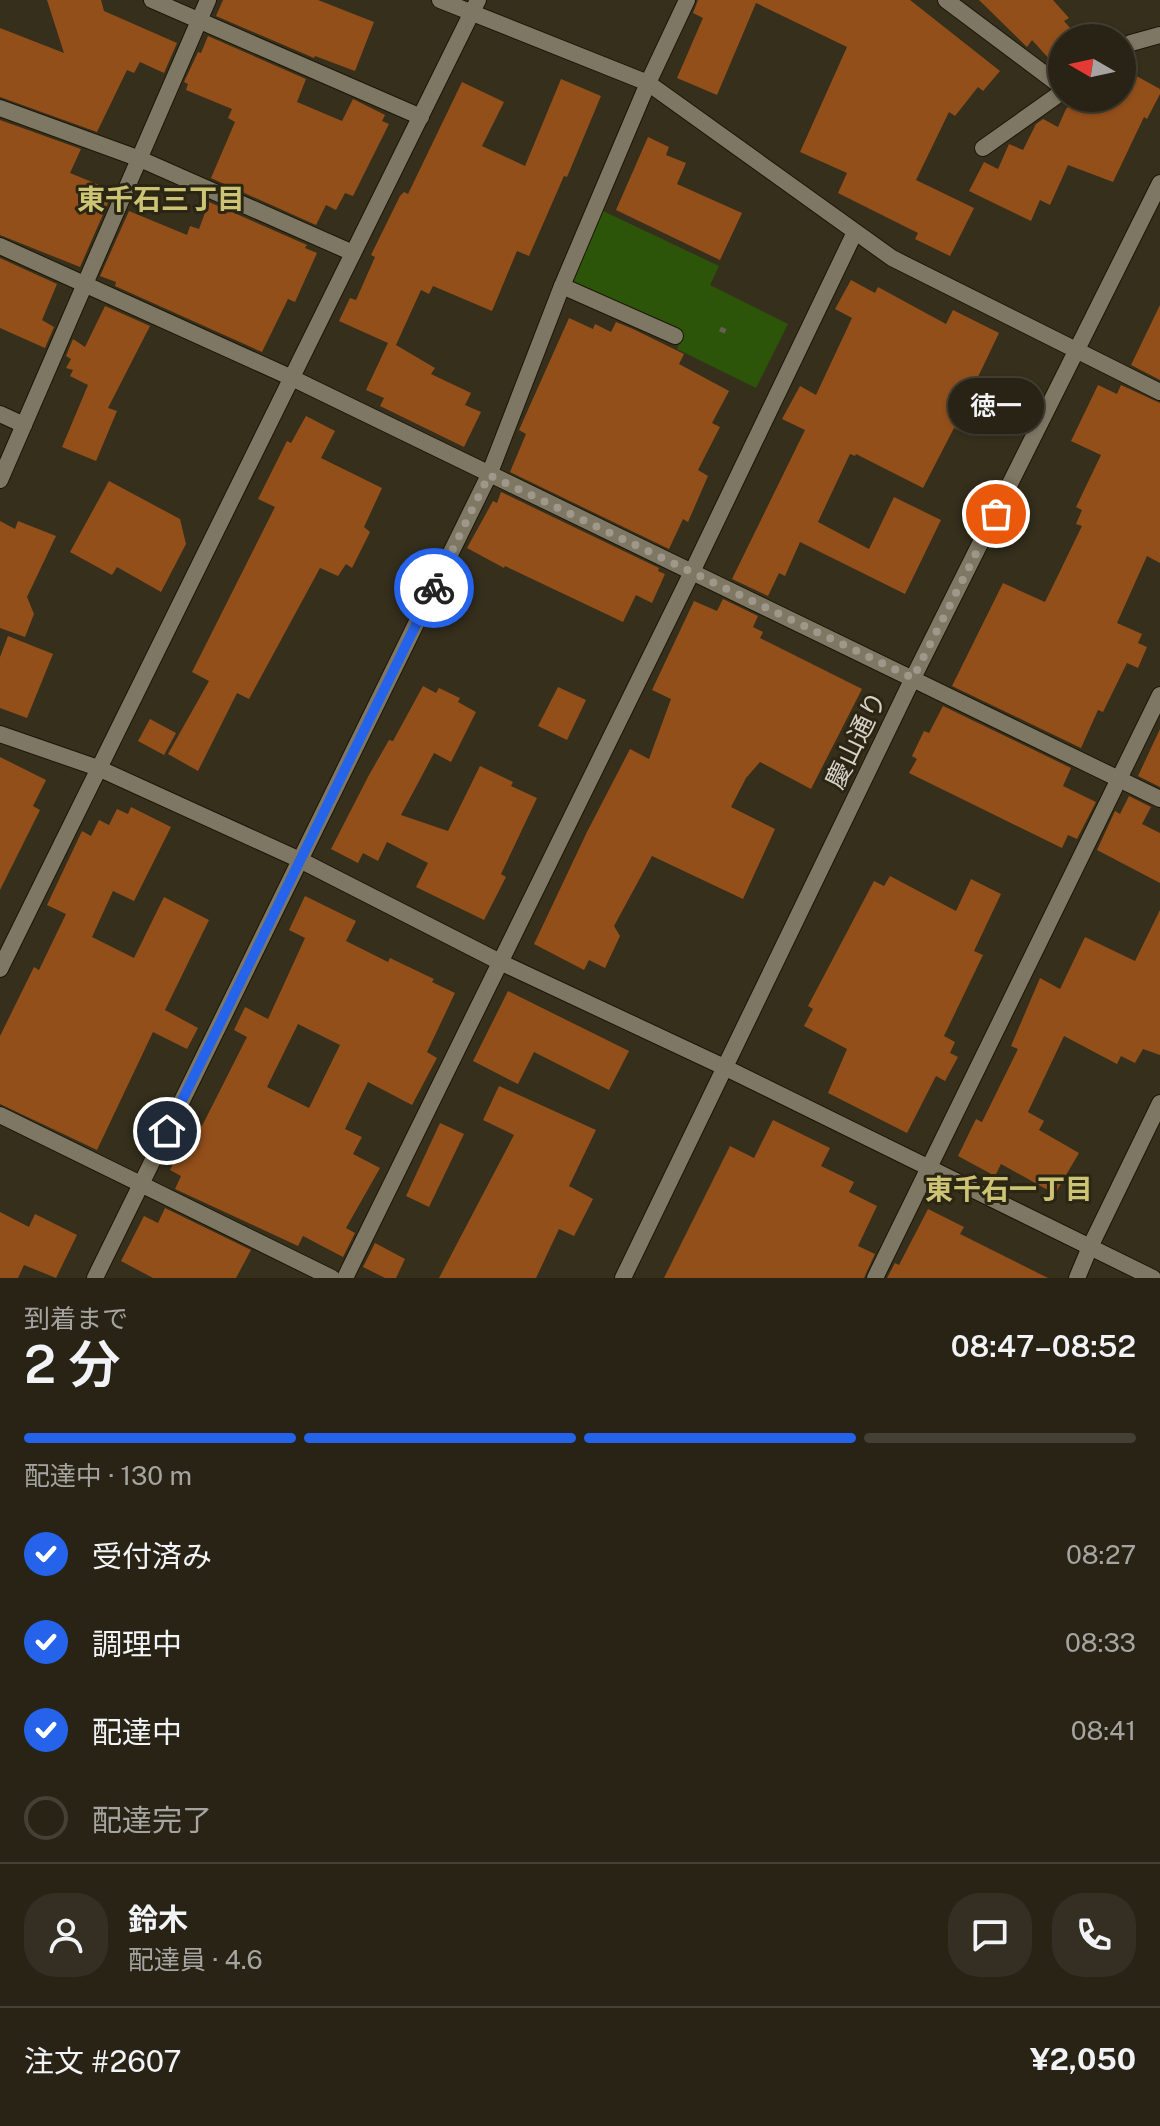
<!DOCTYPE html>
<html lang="ja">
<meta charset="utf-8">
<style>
:root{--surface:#282315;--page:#342f22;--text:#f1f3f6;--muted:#a5a4a0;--line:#444034;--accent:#2563eb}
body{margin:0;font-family:"Public Sans","Noto Sans JP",sans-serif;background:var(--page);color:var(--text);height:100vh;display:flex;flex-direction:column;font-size:30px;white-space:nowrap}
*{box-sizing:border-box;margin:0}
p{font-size:26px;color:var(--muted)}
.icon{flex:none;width:44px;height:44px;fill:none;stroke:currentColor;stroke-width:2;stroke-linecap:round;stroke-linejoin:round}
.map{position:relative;height:1278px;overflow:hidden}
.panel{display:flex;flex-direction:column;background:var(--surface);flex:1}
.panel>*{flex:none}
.needle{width:52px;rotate:279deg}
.controls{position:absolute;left:1048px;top:24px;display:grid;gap:16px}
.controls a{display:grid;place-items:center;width:88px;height:88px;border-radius:50%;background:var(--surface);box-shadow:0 2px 6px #0004,0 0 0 2px var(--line);font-size:40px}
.pin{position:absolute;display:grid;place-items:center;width:68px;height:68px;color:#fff;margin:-34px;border:4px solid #fff;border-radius:50%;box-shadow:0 2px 8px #0007}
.courier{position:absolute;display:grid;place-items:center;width:80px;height:80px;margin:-40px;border:6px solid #2563eb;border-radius:50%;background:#fff;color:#222;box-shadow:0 2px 10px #0007}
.bubble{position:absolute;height:56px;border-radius:28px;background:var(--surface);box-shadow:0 2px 6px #0004,0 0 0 2px var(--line);font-size:26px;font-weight:600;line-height:56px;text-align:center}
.overview em{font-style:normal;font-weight:600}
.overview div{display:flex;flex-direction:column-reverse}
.overview{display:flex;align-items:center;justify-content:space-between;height:136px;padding:0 24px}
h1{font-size:52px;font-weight:600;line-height:60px}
.bar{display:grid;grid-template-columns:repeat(4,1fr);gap:12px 8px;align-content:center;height:96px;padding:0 24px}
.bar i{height:10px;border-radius:6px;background:var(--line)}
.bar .active{background:var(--accent)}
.bar p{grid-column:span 4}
.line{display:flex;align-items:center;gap:20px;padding:0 24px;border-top:2px solid var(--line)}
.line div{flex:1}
.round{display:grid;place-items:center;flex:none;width:84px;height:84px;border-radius:32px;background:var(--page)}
ol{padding:0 24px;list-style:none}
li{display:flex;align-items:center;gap:24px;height:88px}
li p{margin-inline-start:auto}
li .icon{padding:8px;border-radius:50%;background:var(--accent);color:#fff;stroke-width:4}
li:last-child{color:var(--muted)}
li i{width:44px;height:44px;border:4px solid var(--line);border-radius:50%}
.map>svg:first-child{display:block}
.green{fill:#2d550a}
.building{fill:#934f1a;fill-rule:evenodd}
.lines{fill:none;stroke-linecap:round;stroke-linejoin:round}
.minor-casing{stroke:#1c1705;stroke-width:18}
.tertiary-casing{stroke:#1c1705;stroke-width:18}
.path{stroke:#666050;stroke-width:5;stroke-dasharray:6 6;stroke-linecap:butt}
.minor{stroke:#7e7763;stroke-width:16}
.tertiary{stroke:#7e7763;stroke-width:16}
.done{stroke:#9d988a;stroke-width:8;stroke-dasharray:0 14.4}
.route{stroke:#2563eb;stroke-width:10}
.labels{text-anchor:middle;stroke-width:6;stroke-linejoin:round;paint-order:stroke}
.street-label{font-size:26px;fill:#d5d1c6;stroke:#2b2513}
.neighbourhood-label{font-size:28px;font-weight:bold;fill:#ccc375;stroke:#2b2513}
</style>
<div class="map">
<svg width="1160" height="1278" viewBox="0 0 1160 1278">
<rect width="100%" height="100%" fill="#352f1c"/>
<polygon class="green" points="601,210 719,266 710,285 788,324 756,388 677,349 683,334 568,282"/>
<g class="building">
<polygon points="47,0 101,0 104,11 177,43 164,73 140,62 134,73 127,70 97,132 0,97 0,28 64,53"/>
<polygon points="223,0 318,0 374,22 355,71 315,56 314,58 216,16"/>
<polygon points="698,0 910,0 1000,71 983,91 978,87 955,116 949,112 916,180 974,208 950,256 915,239 918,233 838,193 847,173 800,152 847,47 756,3 717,95 677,78 703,18 693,13"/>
<polygon points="979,0 1053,0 1069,18 1064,21 1079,38 1062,38 1062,73 1032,40 1027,47"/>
<polygon points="208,36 306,79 297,102 342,121 353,99 385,115 382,121 389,124 353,196 345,193 336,210 326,205 316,225 211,178 235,122 228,118 232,109 186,90 188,84 184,82 198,52 201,53"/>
<polygon points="1122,68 1160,89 1160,94 1147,119 1144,117 1113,182 1068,165 1050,205 1040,200 1031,221 969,191 984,162 998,169 1009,144 1023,150 1036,124 1043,119 1058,127 1066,109 1076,98 1122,98"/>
<polygon points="561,79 601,96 567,177 564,176 529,256 517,251 492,311 433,286 429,294 421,290 396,345 435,368 431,374 471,393 465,405 481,412 464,447 380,406 384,398 366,390 388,343 339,321 350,298 356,300 375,257 371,255 400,196 404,192 408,194 462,82 504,102 482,146 525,166"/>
<polygon points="0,120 81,149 70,173 109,189 104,201 108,203 80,267 0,235"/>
<polygon points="648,137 669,147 666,155 686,163 677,184 742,213 720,260 616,210"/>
<polygon points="209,202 307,245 305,248 317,253 295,302 288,299 262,352 115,286 116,282 100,276 129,211 187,235 190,226 199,229"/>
<polygon points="0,258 57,284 42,320 54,327 45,348 0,328"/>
<polygon points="851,280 875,293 878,287 946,324 953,310 999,333 977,379 985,382 960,431 954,428 923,488 856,454 855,456 850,454 818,522 869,549 894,497 941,520 905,594 800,542 785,576 779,573 768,596 732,579 805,430 782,419 800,386 816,395 852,318 835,309"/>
<polygon points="1160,305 1160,380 1131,365"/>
<polygon points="105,306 150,326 108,408 117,411 96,461 62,447 88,385 70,376 73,370 66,368 71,359 66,356 73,339 85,347"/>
<polygon points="569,318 593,329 595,324 611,332 616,322 633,329 684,354 679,364 729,391 712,423 720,427 698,470 708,476 688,522 683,519 669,549 510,472 526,434 519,430"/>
<polygon points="1098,385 1117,394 1121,385 1160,403 1160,563 1147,556 1117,623 1142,634 1138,643 1147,647 1138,668 1127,663 1103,712 1098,710 1081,748 952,686 1003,583 1045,602 1082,526 1076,524 1082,510 1076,507 1101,455 1071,441"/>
<polygon points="306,416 335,431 321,458 382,488 364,527 370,532 352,568 346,564 338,576 320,568 249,699 237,693 198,771 168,754 209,681 192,672 275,507 258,499 287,441 291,443"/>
<polygon points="109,481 180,519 186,544 161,592 117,567 112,575 70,552"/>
<polygon points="501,492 659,568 658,571 665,574 652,603 636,595 623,622 505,566 504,568 467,548 493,501 497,503"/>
<polygon points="0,521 15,529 18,521 56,536 27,597 34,614 25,637 0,628"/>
<polygon points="723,599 758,616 753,627 763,632 760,638 862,689 811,789 760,762 746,778 731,807 775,829 743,899 652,856 614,926 620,936 605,968 589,960 584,970 534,944 587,832 630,749 649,759 671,699 652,690 694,601 717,611"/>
<polygon points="8,636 53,654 27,718 0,708 0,657"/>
<polygon points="423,686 436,693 439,688 460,698 458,702 476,712 451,762 434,753 401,815 448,831 480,766 513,782 511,786 537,798 501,874 506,877 484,920 416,887 428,863 387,842 378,861 363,853 358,863 331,849 369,775 389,740 393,741"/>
<polygon points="558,687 586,700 567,740 538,726"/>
<polygon points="943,706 1071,768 1063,786 1096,802 1077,839 1068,835 1062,848 909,773 917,759 912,756 924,731 929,733"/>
<polygon points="150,719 176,733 164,755 138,741"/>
<polygon points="1160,729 1160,787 1138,776"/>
<polygon points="0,757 46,780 33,806 40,810 0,890"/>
<polygon points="1129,796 1151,807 1142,824 1160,833 1160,883 1097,850 1115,811 1120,814"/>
<polygon points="131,807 171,827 134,901 113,891 92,937 134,958 164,897 209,920 165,1010 198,1028 187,1049 153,1032 97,1150 0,1104 0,1036 34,967 39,970 66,914 47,905 82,831 91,836 99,820 109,825 117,809 128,814"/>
<polygon points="890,876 956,911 971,879 1001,894 974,951 983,955 944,1036 955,1042 950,1053 958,1057 945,1081 936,1076 907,1133 828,1093 847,1049 804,1026 813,1009 808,1006 874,881 884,886"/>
<path d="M305,896L356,921L346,941L388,962L390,958L434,979L432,982L455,993L427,1052L437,1058L412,1105L368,1082L345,1129L362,1137L353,1154L380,1168L346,1228L355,1233L343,1257L303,1236L298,1246L175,1189L181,1176L170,1170L194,1122L202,1126L247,1037L234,1030L245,1007L268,1019L305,938L289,930ZM298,1024L340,1045L309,1108L267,1087Z"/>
<polygon points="1160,910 1160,1055 1143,1049 1135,1063 1121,1056 1117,1064 1064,1036 1028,1112 1044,1121 1039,1130 1079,1153 1055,1194 1001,1164 995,1176 958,1156 976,1119 982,1122 1018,1049 1011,1046 1040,978 1060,989 1085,937 1135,961"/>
<polygon points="508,991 629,1051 609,1090 534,1052 518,1084 473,1061"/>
<polygon points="499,1086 596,1130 569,1186 593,1199 574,1236 559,1229 536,1278 439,1278 514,1135 483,1120"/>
<polygon points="773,1120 830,1148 821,1166 854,1182 849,1192 877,1206 858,1246 875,1254 864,1278 664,1278 730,1146 754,1158"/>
<polygon points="440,1123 464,1134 429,1207 406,1196"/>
<polygon points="165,1208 251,1250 236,1278 153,1278 121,1261 144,1216 158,1223"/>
<polygon points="928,1209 964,1227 960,1234 1048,1278 887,1278 895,1263 899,1265"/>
<polygon points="0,1212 29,1227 35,1214 77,1235 56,1278 24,1265 18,1278 0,1278"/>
<polygon points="375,1243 405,1259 396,1278 385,1278 363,1267"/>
</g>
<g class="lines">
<defs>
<g id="minor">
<polyline points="152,0 421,117"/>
<polyline points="440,0 648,83 892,258 1160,392"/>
<polyline points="946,0 1062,87"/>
<polyline points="1122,49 1131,43 1160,35"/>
<polyline points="0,108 140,159 353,253"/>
<polyline points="983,148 1062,92"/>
<polyline points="0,246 292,378 1160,799"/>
<polyline points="562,286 675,336"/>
<polyline points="0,414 24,425"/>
<polyline points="0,480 208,0"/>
<polyline points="0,734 98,768 300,860 500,962 724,1067 1153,1278"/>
<polyline points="0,969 478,0"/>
<polyline points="0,1115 332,1278"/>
<polyline points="95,1278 489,475 562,286 648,83 687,0"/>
<polyline points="345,1278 692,572 855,232"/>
<polyline points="875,1278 1160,695"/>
<polyline points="1077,1278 1090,1247 1160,1103"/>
</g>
<polyline id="tertiary" points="623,1278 913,678 1160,183"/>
</defs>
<use href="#minor" class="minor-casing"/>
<use href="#tertiary" class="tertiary-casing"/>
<polyline class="path" points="720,329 727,332"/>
<use href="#minor" class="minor"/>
<use href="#tertiary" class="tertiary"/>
</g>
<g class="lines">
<polyline class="done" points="434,588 489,475 913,678 996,514"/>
<polyline class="route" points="167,1131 434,588"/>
</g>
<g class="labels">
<g class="street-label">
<text transform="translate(856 740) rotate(-64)" y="9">慶山通り</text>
</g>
<g class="neighbourhood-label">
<text x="161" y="209">東千石三丁目</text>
<text x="1009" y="1199">東千石一丁目</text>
</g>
</g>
</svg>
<div class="controls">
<a><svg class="needle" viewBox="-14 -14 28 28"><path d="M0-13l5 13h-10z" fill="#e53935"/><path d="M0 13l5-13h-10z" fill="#a5a4a0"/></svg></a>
</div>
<div class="pin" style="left:996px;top:514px;background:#ea580c"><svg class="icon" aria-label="bag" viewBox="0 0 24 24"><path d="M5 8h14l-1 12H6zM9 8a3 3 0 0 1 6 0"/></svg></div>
<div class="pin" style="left:167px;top:1131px;background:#1f2937"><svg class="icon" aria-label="home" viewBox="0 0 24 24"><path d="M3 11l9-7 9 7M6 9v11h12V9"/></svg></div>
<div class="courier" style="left:434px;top:588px"><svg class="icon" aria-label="bike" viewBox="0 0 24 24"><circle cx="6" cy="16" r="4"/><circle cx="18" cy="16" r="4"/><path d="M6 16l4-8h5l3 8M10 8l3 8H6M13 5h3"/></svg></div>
<div class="bubble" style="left:948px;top:378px;width:96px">徳一</div>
</div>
<section class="panel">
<div class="overview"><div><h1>2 分</h1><p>到着まで</p></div><em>08:47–08:52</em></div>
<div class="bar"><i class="active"></i><i class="active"></i><i class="active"></i><i></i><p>配達中 · 130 m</p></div>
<ol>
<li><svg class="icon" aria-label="check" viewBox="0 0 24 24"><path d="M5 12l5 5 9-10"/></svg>受付済み<p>08:27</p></li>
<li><svg class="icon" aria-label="check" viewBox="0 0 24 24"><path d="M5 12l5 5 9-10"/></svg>調理中<p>08:33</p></li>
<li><svg class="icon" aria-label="check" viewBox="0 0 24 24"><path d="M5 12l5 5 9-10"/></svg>配達中<p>08:41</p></li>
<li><i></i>配達完了</li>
</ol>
<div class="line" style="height:144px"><a class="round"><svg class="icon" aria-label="person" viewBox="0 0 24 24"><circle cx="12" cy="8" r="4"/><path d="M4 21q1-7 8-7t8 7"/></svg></a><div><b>鈴木</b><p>配達員 · 4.6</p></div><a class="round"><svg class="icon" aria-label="chat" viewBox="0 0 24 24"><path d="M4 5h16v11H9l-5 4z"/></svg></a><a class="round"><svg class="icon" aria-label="phone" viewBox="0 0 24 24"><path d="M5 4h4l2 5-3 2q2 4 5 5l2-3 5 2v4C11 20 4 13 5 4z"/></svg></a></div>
<div class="line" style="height:104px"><div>注文 #2607</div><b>¥2,050</b></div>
</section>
